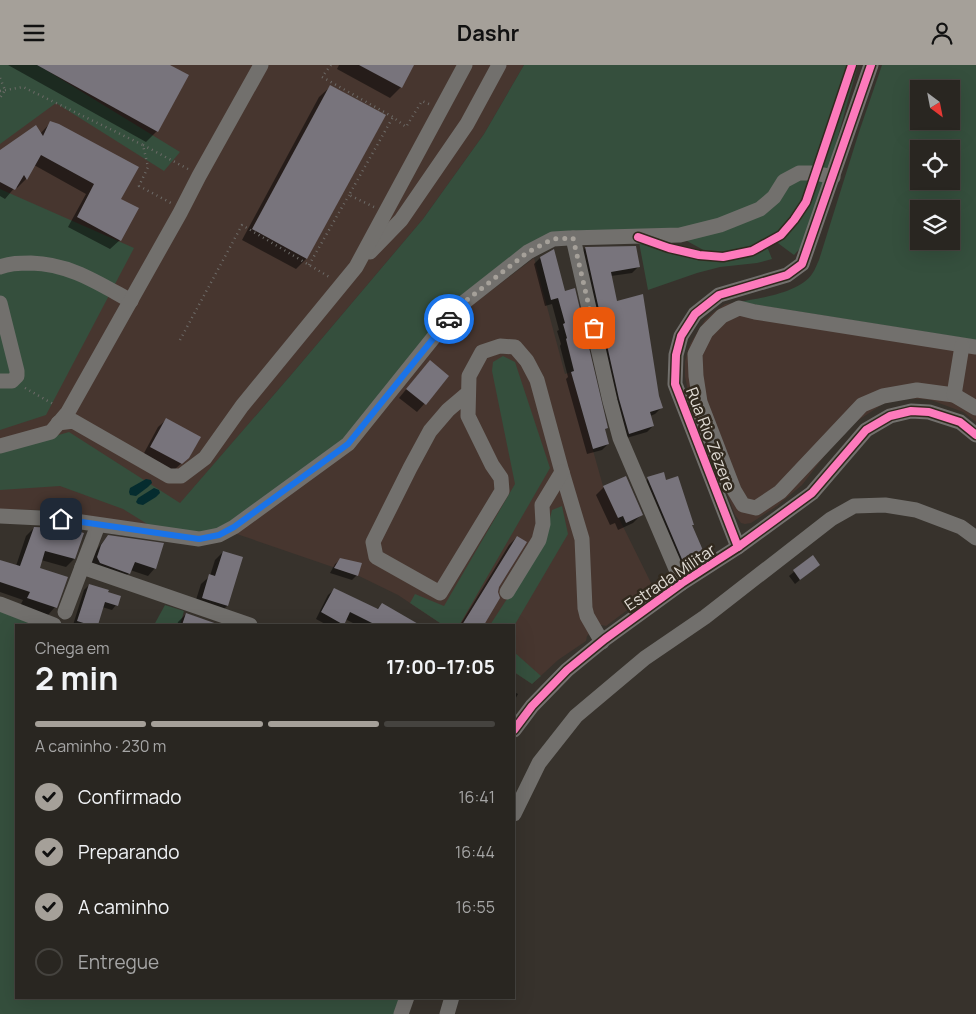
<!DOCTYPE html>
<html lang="pt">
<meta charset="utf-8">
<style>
:root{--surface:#292621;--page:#35322e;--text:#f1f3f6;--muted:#a5a5a5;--line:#45433f;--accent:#a5a099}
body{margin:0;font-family:Manrope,sans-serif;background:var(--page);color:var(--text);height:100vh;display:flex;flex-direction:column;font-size:19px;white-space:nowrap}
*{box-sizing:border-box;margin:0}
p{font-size:16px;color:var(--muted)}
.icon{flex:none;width:28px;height:28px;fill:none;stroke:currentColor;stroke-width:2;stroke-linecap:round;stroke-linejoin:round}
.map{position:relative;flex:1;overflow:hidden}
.sheet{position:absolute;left:15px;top:559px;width:500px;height:375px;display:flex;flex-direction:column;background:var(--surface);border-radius:0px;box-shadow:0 5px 20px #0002,0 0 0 1px var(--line)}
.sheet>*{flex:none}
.needle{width:32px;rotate:148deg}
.buttons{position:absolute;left:910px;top:15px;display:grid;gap:10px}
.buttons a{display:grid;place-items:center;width:50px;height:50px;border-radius:0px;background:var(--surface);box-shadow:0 5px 20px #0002,0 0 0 1px var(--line);font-size:25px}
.pin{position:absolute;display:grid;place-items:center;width:42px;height:42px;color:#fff;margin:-21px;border-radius:10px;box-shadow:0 2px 8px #0006}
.courier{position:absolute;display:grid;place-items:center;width:50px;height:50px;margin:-25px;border:4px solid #1a73e8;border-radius:50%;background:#fff;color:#222;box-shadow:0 1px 6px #0007}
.head em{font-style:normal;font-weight:700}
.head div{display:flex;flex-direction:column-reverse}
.head{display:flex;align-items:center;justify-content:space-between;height:85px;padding:0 20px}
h1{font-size:32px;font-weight:700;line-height:38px}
.bar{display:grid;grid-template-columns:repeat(4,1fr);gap:8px 5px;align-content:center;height:60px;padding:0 20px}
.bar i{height:6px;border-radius:4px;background:var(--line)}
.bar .selected{background:var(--accent)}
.bar p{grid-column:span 4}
ol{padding:0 20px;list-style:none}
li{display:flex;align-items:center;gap:15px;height:55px}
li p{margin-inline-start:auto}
li .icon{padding:5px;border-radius:50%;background:var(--accent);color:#111;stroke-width:4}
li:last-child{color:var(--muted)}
li i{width:28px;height:28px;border:2px solid var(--line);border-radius:50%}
header{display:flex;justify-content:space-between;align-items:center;height:65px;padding:0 20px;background:var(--accent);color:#111;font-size:22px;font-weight:700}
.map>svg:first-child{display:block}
.industrial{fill:#47362f}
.green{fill:#354f3d;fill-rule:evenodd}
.water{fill:#052c2f}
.shadow{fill:#0007}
.building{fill:#78747c}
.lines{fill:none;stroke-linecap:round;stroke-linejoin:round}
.path{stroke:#6d6b68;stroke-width:2.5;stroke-dasharray:1 4;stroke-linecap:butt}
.minor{stroke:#72706d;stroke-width:15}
.cycleway-casing{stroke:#31291e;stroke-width:11}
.cycleway{stroke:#fd7abc;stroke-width:8}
.done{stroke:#a5a099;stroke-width:5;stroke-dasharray:0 9}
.route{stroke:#1a73e8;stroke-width:6}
.labels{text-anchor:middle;stroke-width:5;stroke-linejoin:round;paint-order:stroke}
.street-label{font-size:16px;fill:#e0dbd4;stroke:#31291e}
</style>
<header><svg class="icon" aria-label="menu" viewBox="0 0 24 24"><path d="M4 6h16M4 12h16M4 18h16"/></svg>Dashr<svg class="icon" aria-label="person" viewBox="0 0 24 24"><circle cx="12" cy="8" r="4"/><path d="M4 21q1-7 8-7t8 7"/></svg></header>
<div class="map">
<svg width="976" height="949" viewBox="0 0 976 949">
<rect width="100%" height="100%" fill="#37322c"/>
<g class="industrial">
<polygon points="0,0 524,0 484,69 423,154 291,310 157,465 42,445 0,444"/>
<polygon points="534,193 565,309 571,307 603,421 653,522 650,528 606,561 601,560 594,564 587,571 586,576 558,595 532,619 514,607 514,560 443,560 398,530 359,511 234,468 463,247"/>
<polygon points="739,237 976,275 976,357 963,347 931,335 907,333 883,339 857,356 839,372 802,420 777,441 751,458 745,459 741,458 735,450 688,326 685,312 685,296 690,279 705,255 714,247 725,239"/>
</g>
<g class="green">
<polygon points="0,0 38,0 180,87 164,106 56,38 0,79"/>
<polygon points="524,0 858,0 833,89 804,179 794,190 771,173 752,181 730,187 707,187 667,165 566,166 456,236 341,378 229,457 216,464 197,468 157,465 123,444 60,421 0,425 0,387 69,367 180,438 291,310 423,154 484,69"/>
<path d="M882,0H976V275L739,237C760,233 799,228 812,209C815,205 817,199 819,195L859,67ZM919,24H951V56H919ZM919,84H951V116H919ZM919,144H951V176H919Z"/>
<polygon points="0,124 134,183 46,350 0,365"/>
<path d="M638,172C674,184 714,199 752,186C757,184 761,181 766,179L772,194L757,198L720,202L697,208L648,225Z"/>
<polygon points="503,291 515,297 550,403 460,559 462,560 443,560 410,538 415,529 444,541 515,419 492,306 493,297"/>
<polygon points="562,441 568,469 514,561 514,560 490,560 544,477 552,445"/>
<polygon points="165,540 184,546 180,560 154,560"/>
<polygon points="0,544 33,560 16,560 16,932 400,933 395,949 0,949"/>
<polygon points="514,587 541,611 532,619 514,607"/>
</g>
<g class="water">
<polygon points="146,414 151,415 152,418 148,422 136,431 130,430 129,427 130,423"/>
<polygon points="154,423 159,425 160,428 156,432 143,440 138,439 136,437 138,433"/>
</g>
<g class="shadow">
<polygon points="8,0 168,0 157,66 146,77"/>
<polygon points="339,0 413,0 401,22 390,33 337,4"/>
<polygon points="330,22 306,194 296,204 242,175 319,32"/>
<polygon points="51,57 120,134 120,175 110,184 68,162 86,129 34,100 26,114 17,123 16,121 5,134 0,131 0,86 40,69"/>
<polygon points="585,183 638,202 632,208 611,211 616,238 661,343 655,349 650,351 653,361 647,367 623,374 580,189"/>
<polygon points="540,193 564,227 606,363 604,365 608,379 602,385 587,389 566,314 568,312 560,281 561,279 557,266 559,265 552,239 545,241 534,199"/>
<polygon points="422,305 448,312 417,347 399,333"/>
<polygon points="166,355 188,392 173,406 143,390 158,362"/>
<polygon points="648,414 665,416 691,461 703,490 696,497 677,505 641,421"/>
<polygon points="604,422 641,450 633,458 618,465 615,458 610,460 596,430"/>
<polygon points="34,463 83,469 74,494 66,502 41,495 38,504 55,542 48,550 20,541 23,535 0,527 0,496 16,501 26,471"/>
<polygon points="109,472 155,503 148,511 130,505 129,508 121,515 90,500 94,489 101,479"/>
<polygon points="517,472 482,560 460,560 509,480"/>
<polygon points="223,487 241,493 227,541 219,549 194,541 201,519 210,511 215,495"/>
<polygon points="812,492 818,500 795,519 789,511"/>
<polygon points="341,494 357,510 352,515 330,508 335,499"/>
<polygon points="89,520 116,540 112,545 102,542 97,560 73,560 84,525"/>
<polygon points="335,524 377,544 382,540 418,560 357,560 345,554 341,560 327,560 316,554 328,530"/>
<polygon points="186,549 213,560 177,560 178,557"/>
<polygon points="514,627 518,629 514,636"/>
</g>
<g class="building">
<polygon points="37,0 170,0 189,10 158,67"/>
<polygon points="359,0 414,0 402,23"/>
<polygon points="330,20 386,50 307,194 252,164"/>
<polygon points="50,56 59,59 139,102 121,134 139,143 121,176 77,152 94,119 41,90 27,115 24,110 15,125 0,117 0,85 36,60 43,71"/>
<polygon points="636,181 640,202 611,207 617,236 643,229 659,331 663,343 650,347 654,361 629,369 619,334 585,182"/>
<polygon points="554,184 565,226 575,223 608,363 605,364 609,379 593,384 571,307 574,306 566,274 567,273 563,259 565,258 558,233 551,235 540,192"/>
<polygon points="430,295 449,311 426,340 406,324"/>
<polygon points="166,353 201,372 189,393 182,399 150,382"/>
<polygon points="664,407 666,415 678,411 694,460 692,460 705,490 684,499 647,412"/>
<polygon points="626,411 643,450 626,458 623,451 618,453 603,421"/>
<polygon points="34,462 60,463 77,466 84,468 75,494 45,486 40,503 68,512 57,543 27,533 30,527 0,517 0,495 20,501"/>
<polygon points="108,470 164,478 156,504 135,497 130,509 100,498 97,492 101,480"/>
<polygon points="517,471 527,477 499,522 498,527 500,533 484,560 462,560"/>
<polygon points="223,486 243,492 228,541 202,533 209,509 215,511"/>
<polygon points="813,490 820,500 800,515 793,505"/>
<polygon points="340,493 362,498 358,511 334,503"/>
<polygon points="89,519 109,525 108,527 121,531 118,541 105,537 98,560 90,560 77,556"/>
<polygon points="334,523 378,544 382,538 420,560 376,560 350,547 344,560 321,547"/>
<polygon points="186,548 220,560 182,560"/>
</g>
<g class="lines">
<g class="path">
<polyline points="331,0 322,12 393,52 406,62 422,36 429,39"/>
<polyline points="0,13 5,25 0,33"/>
<polyline points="0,26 23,22 143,80 148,102 139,121 171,138"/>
<polyline points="143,80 188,104"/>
<polyline points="374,142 349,130 393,52"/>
<polyline points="309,200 349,130"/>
<polyline points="180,275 242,160 331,213"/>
<polyline points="25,323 55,340"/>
</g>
<g class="minor">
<polyline points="573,173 610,336 620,373 682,518"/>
<polyline points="370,187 401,155 467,59 499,0"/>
<path d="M0,202C10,198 20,198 31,198C70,199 98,218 131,236"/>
<polyline points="0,238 17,306 17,311 12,316 0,316"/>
<polyline points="976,282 755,247 739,243 722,251 706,267 695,289 696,311 700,337 734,425 743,440 756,443 780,427 862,340 883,331 917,325 954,330 976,343"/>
<polyline points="468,328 448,345 430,366 410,403 373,477 376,492 440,528 502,426 501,413 492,400 468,351 469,311 482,287 500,281 515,282 527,296 537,315 562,407 582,474 585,543 587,551 602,577"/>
<polyline points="954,330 962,281"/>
<polyline points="58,358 73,356 169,411 181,411 205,393 242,341 356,202 465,0"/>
<polyline points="0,381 51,367 68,347 180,148 199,111 261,0"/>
<polyline points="0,451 61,454 199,474 219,470 234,462 348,379 458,242 528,187 553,174 569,173 680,170 720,160 760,144 774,132 784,116 799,108 815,108 833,112"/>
<polyline points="738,482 675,319 676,290 681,271 695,249 719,230 787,210 802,199 871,0"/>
<polyline points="82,502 250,560"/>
<polyline points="507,527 539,475 543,459 542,440 562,407"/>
<polyline points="0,539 54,560"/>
<polyline points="65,547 98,460"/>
<polyline points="514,665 532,641 567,605 605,574 682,518 738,482 812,428 866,365 890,351 911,346 929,347 960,357 976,370"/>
<polyline points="514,749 539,698 576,651 645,593 705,552 831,454 854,441 885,440 916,445 961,462 976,473"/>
<polyline points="401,949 407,932"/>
<polyline points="447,949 452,932"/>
</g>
<defs>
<g id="cycleway">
<polyline points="638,172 669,183 699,190 723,192 752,186 781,170 794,155 806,137 852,0"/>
<polyline points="738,482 675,319 676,290 681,271 695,249 719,230 787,210 802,199 871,0"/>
<polyline points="514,665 532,641 567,605 605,574 682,518 738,482 812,428 866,365 890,351 911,346 929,347 960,357 976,370"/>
</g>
</defs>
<use href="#cycleway" class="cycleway-casing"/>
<use href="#cycleway" class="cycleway"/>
</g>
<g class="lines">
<polyline class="done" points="449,254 458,242 528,187 553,174 573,173 594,263"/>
<polyline class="route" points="61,454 199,474 219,470 234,462 348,379 449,254"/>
</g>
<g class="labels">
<g class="street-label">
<text transform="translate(711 374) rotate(69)" y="6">Rua Rio Zêzere</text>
<text transform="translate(670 512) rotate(-34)" y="6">Estrada Militar</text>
</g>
</g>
</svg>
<div class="buttons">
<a><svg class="needle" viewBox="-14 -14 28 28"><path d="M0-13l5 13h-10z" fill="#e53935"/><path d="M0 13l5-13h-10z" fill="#a5a5a5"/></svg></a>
<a><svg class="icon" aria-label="locate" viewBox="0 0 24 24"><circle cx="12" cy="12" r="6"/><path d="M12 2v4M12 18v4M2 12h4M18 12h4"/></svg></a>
<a><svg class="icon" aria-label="layers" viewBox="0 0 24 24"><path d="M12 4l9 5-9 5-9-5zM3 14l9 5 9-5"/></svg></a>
</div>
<div class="pin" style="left:594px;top:263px;background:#ea580c"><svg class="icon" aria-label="bag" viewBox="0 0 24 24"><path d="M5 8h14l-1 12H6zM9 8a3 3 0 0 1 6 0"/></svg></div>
<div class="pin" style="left:61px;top:454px;background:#1f2937"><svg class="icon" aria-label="home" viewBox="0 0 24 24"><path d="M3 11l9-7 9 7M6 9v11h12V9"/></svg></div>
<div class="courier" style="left:449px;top:254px"><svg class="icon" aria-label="car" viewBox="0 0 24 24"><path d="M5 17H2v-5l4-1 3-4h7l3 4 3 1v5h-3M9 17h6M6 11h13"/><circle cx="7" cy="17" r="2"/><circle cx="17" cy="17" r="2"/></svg></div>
<section class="sheet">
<div class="head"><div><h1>2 min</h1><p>Chega em</p></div><em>17:00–17:05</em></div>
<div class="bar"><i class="selected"></i><i class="selected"></i><i class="selected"></i><i></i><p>A caminho · 230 m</p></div>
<ol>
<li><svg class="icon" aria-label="check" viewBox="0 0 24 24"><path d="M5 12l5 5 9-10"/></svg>Confirmado<p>16:41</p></li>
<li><svg class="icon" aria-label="check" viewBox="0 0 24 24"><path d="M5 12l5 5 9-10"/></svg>Preparando<p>16:44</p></li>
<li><svg class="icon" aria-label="check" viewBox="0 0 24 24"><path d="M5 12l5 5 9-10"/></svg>A caminho<p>16:55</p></li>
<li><i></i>Entregue</li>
</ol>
</section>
</div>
